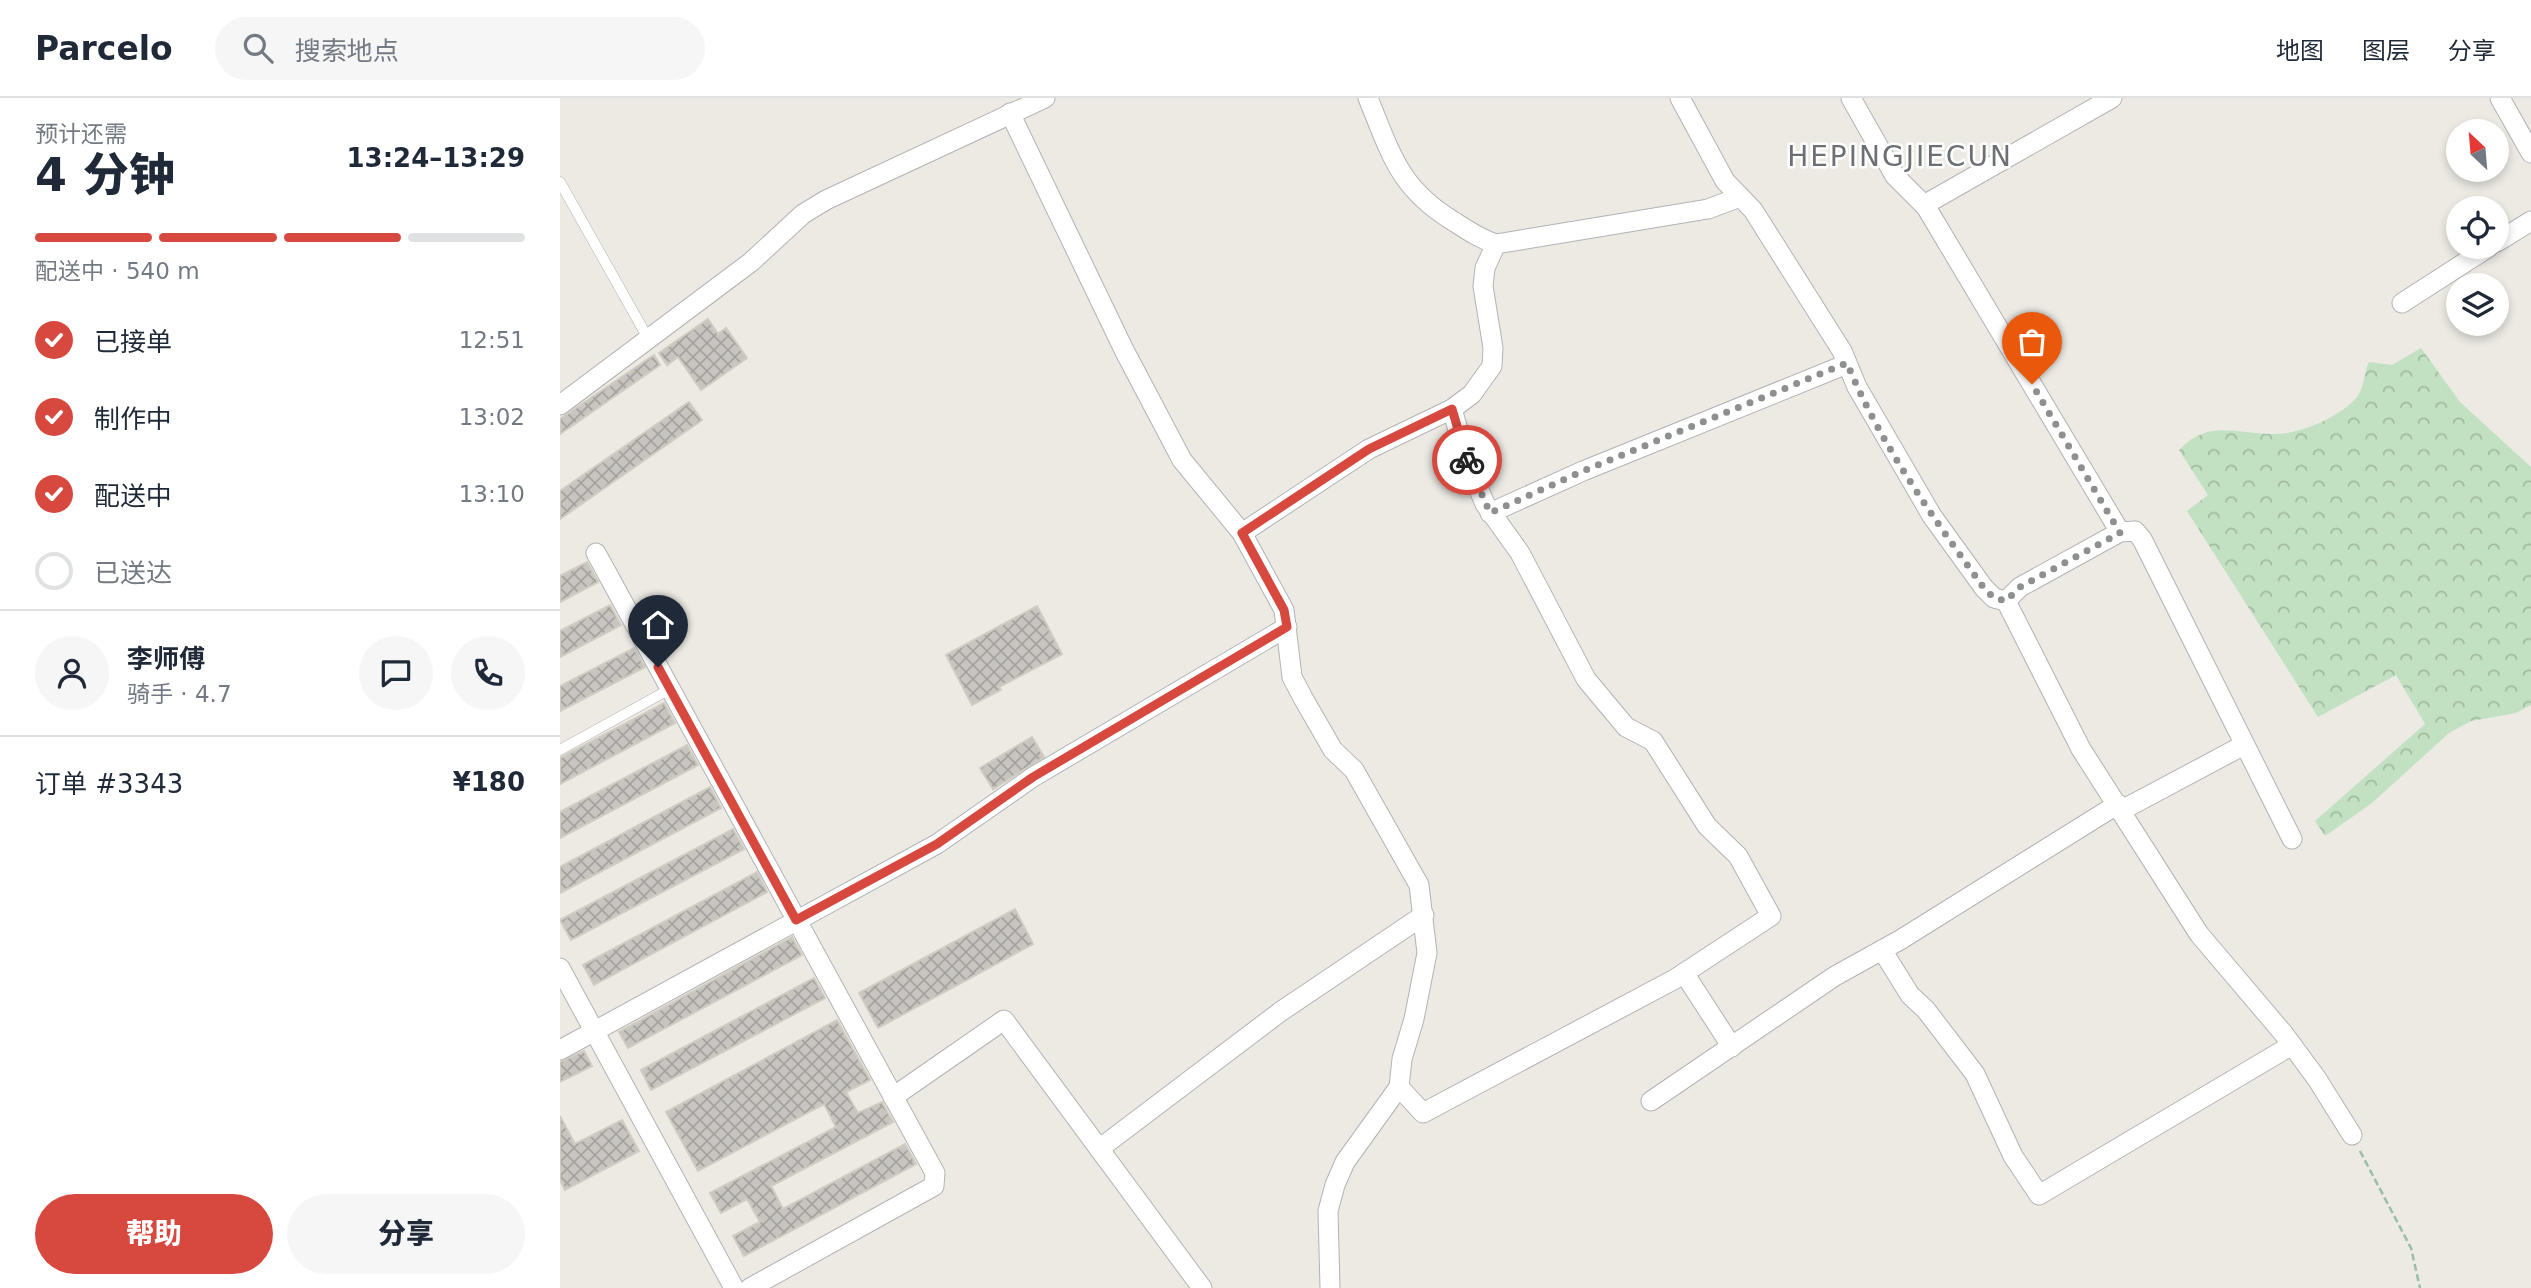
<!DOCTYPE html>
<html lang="zh">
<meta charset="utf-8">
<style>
:root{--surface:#fff;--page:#f6f6f7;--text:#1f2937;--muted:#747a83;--line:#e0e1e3;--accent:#d7483e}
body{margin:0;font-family:"DejaVu Sans","Noto Sans SC",sans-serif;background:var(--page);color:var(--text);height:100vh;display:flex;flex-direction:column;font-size:26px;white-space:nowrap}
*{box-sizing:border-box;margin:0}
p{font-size:23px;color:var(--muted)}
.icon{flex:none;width:38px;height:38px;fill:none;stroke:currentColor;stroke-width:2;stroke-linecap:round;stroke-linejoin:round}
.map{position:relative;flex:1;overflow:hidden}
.side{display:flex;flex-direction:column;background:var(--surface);width:560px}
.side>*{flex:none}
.needle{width:46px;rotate:334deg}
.fabs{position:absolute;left:1886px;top:21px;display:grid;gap:14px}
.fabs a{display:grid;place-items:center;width:63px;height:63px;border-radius:50%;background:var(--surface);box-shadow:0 4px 10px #0003;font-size:35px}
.pin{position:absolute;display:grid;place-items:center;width:60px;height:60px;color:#fff;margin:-72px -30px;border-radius:50% 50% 50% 0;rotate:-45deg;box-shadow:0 0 7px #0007}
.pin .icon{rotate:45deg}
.courier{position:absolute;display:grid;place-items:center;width:70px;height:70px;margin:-35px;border:5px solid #d7483e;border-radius:50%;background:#fff;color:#222;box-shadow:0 2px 9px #0007}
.summary em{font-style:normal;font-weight:800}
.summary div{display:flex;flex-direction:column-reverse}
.summary{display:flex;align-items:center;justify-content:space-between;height:119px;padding:0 35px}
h1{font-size:46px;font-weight:800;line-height:52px}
.bar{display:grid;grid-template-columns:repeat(4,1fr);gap:10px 7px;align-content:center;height:84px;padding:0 35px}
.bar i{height:9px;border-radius:5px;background:var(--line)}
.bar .current{background:var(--accent)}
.bar p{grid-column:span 4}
.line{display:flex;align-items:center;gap:18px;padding:0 35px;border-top:2px solid var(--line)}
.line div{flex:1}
.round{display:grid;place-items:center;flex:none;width:74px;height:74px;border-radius:37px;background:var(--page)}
ol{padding:0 35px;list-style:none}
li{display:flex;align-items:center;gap:21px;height:77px}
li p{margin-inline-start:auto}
li .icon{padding:7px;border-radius:50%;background:var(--accent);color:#fff;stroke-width:4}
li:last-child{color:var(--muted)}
li i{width:38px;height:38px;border:4px solid var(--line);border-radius:50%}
.action{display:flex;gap:14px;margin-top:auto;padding:14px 35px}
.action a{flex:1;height:80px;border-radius:42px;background:var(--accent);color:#fff;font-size:28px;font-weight:800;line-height:80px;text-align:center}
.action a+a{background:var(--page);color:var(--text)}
header{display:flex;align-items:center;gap:42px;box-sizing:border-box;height:98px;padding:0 35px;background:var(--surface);border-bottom:2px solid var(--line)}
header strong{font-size:33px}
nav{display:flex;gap:38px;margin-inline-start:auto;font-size:24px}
.search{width:490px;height:63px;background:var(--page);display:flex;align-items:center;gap:18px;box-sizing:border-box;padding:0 24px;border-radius:38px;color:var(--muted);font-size:26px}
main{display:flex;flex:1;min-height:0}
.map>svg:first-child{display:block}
.forest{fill:url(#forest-crowns)}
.building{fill:url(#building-cross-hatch);stroke:#d0ccc2;stroke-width:2}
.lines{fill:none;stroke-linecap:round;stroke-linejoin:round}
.service-casing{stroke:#b0b3b7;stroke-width:11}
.minor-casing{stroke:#b0b3b7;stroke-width:21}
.path{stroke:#9abfa4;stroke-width:2.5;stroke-dasharray:7 3.5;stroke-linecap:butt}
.service{stroke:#fff;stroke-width:10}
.minor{stroke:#fff;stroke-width:19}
.done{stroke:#8e8f8f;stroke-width:7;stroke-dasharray:0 12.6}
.route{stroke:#d7483e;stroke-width:9}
.labels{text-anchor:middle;stroke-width:5;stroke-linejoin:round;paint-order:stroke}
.quarter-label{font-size:28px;letter-spacing:2px;fill:#6c7074;stroke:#fff}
</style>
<header>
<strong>Parcelo</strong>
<div class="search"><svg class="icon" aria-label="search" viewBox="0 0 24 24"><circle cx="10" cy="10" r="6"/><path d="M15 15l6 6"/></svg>搜索地点</div>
<nav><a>地图</a><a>图层</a><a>分享</a></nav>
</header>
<main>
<section class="side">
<div class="summary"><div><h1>4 分钟</h1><p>预计还需</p></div><em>13:24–13:29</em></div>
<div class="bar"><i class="current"></i><i class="current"></i><i class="current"></i><i></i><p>配送中 · 540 m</p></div>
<ol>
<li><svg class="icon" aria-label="check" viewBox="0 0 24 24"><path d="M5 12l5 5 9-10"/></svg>已接单<p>12:51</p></li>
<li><svg class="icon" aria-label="check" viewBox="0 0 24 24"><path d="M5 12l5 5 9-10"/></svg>制作中<p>13:02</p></li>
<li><svg class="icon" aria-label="check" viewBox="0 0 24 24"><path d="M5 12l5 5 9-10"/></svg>配送中<p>13:10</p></li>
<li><i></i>已送达</li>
</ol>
<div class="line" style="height:126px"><a class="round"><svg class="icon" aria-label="person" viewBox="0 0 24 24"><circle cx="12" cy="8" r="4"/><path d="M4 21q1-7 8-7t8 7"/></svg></a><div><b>李师傅</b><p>骑手 · 4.7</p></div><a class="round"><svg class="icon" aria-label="chat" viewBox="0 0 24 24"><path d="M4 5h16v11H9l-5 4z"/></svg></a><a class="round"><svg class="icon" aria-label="phone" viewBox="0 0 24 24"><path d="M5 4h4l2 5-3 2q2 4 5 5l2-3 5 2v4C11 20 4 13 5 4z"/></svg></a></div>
<div class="line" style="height:91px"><div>订单 #3343</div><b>¥180</b></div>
<div class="action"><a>帮助</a><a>分享</a></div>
</section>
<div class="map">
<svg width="1971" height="1190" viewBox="0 0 1971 1190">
<defs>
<pattern id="forest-crowns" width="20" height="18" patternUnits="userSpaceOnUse" patternTransform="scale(1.75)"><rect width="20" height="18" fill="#c2e1c2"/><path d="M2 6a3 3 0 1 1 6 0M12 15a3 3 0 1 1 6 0" fill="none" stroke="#a1baa1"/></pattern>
<pattern id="building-cross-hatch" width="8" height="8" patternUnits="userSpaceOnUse" patternTransform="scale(1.75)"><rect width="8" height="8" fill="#c8c5c0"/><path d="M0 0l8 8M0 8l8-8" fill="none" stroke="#a5a39f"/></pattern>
</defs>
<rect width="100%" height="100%" fill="#eceae3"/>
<path class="forest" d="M1861,250L1900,304L1971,369V607L1956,615L1911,623L1889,635L1812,705L1765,738L1755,723L1865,626L1836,577L1758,619L1627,413L1648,397L1619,352C1650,320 1677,337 1715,336C1741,336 1780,319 1797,299C1804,291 1804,274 1809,264L1832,267Z"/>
<g class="building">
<polygon points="148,221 158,236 166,230 187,260 141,292 118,259 107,267 99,255"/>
<polygon points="94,257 100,267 0,336 0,321"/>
<polygon points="129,304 142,322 0,421 0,393"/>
<polygon points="27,464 38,484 0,504 0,478"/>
<polygon points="50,507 61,527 0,559 0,533"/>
<polygon points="477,508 502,556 439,589 441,592 412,607 386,557"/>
<polygon points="74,550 85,569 0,613 0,588"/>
<polygon points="104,605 115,625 0,686 0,660"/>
<polygon points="472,639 484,659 433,691 420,670"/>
<polygon points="127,647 138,667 0,740 0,714"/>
<polygon points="150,689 161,710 0,795 0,769"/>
<polygon points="173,731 184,751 11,842 0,822"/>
<polygon points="197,774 207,794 34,887 23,867"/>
<polygon points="455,811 473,846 318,930 299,895"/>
<polygon points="232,839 242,857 68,950 59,934"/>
<polygon points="254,880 265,900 91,992 81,972"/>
<polygon points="277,922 310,982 286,994 298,1015 322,1004 333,1024 211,1088 223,1111 345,1046 356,1066 184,1158 173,1138 200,1124 187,1101 161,1115 150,1095 276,1029 264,1006 138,1073 106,1014"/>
<polygon points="24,953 32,968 0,984 0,964"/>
<polygon points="0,1018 15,1046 62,1022 79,1053 5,1092 0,1082"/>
</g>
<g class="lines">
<defs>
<g id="service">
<polyline points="0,84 89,242"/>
<polyline points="0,652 110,591"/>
</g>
<g id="minor">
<path d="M808,0C831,56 839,90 893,123C907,132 920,141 936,146L1148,111L1180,99"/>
<polyline points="1120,0 1165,83 1193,112 1282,253 1297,289 1372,418 1424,490 1434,500 1446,503 1521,651 1639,836 1723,935 1757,981 1792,1037"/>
<polyline points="1291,0 1335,78 1366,109 1560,434"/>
<polyline points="1940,0 1971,55"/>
<polyline points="450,15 564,252 622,362 682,435 724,512 732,579 743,600 773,652 794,672 859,787 867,855 854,921 842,961 839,989 785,1064 775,1087 768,1113 770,1190"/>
<polyline points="1364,107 1552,0"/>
<polyline points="1937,144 1971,123"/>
<polyline points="1842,205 1929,149"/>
<polyline points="0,307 191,164 243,116 266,102 485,0"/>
<polyline points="930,415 1023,373 1287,266"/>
<polyline points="682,435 809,351 892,311 912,296 932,268 933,250 923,188 925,170 936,146"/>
<polyline points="36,455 375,1075 374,1088 190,1190"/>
<polyline points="1446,503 1460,489 1560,434 1575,433 1582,441 1732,741"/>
<polyline points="1562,712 1684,647"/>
<polyline points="1322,852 1350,897 1366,912 1415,976 1453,1058 1479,1097 1732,947"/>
<polyline points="0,870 174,1190"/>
<polyline points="1124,875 1172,949"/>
<polyline points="0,952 377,746 473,679 727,529"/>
<polyline points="839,989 863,1015 1115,881 1211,818 1178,758 1147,728 1093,643 1066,629 1026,581 960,455 925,406 907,363 892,311"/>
<polyline points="333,999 444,922 642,1190"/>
<polyline points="1091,1003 1275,878 1340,842 1558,706"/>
<polyline points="539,1051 720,914 864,817"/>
</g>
</defs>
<use href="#service" class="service-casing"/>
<use href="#minor" class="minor-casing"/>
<polyline class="path" points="1800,1053 1851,1150 1860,1190"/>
<use href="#service" class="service"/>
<use href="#minor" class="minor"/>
</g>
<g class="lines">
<path class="done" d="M907,362L930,415L1023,373L1287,265C1319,344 1374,421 1424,490L1434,500L1446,503L1460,489L1560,435L1472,286"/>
<polyline class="route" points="98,569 236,822 377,746 473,679 727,529 724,512 682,435 809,351 892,311 907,362"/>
</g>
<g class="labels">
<g class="quarter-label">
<text x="1340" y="68">HEPINGJIECUN</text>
</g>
</g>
</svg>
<div class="fabs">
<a><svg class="needle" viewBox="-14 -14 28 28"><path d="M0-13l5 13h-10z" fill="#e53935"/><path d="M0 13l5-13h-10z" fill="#747a83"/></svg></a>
<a><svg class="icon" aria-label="locate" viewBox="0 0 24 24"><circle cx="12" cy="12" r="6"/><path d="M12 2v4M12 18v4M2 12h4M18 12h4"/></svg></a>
<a><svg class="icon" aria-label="layers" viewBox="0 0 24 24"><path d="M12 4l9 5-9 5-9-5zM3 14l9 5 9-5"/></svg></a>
</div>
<div class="pin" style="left:1472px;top:286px;background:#ea580c"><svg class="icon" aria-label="bag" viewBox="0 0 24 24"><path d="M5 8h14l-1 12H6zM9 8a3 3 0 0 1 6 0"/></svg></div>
<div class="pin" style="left:98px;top:569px;background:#1f2937"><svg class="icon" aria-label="home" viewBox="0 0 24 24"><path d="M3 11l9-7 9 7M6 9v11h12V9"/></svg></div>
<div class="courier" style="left:907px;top:362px"><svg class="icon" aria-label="bike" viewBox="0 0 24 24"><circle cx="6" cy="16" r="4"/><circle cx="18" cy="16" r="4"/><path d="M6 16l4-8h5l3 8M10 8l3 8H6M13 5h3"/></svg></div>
</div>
</main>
